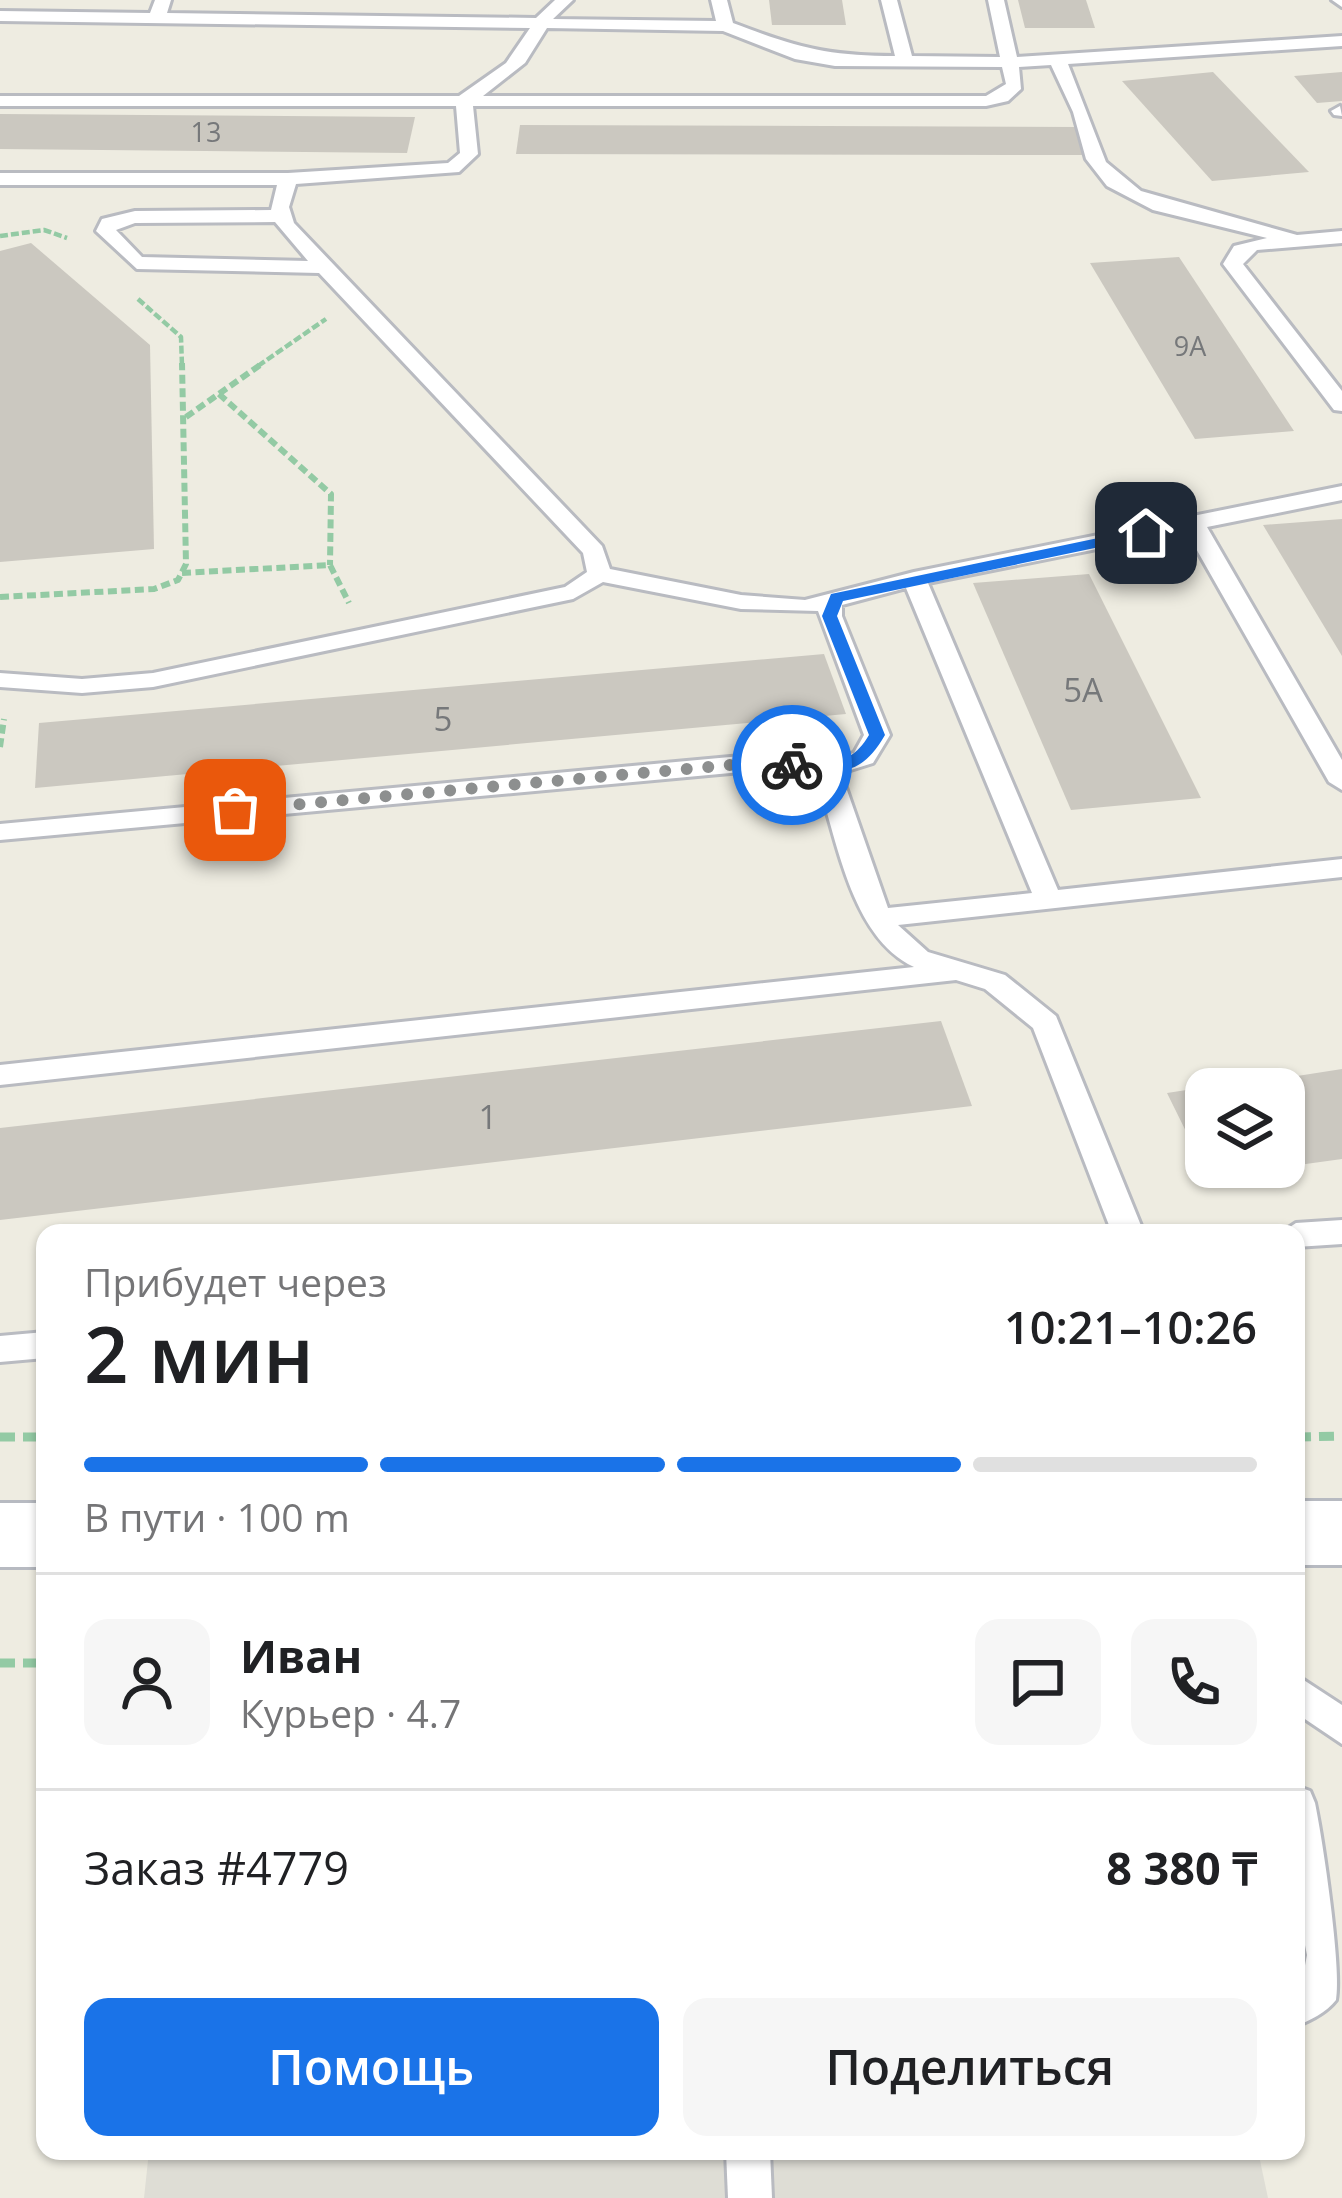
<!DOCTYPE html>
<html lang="ru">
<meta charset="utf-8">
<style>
:root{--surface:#fff;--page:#f6f6f6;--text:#202124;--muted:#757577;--line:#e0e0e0;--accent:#1a73e8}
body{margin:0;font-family:"Open Sans",sans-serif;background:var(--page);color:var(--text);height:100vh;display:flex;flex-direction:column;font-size:45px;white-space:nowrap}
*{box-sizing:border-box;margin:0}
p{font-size:39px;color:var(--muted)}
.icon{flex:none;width:66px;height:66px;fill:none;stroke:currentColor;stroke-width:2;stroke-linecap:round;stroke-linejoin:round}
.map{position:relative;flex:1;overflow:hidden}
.panel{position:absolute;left:36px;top:1224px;width:1269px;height:936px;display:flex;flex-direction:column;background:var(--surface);border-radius:24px;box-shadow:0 3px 9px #0004}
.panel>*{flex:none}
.controls{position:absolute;left:1185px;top:1068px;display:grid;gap:24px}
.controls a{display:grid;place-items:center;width:120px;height:120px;border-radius:24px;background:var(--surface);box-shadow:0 3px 9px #0004;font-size:60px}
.pin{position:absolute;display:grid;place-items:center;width:102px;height:102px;color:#fff;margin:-51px;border-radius:24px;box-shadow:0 6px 18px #0006}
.courier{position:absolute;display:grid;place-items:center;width:120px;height:120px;margin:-60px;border:9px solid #1a73e8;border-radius:50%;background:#fff;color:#222;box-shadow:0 3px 15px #0007}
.summary em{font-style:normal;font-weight:600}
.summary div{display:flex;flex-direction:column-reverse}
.summary{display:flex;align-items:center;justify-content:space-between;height:204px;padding:0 48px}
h1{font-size:78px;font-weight:600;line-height:90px}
.bar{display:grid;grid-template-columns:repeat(4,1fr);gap:18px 12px;align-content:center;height:144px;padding:0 48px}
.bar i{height:15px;border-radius:9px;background:var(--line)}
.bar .selected{background:var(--accent)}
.bar p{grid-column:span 4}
.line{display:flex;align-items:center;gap:30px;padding:0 48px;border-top:3px solid var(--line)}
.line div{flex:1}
.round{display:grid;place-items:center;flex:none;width:126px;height:126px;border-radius:24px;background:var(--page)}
.action{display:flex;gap:24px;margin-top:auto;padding:24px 48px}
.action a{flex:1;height:138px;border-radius:24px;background:var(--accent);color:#fff;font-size:48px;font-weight:600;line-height:138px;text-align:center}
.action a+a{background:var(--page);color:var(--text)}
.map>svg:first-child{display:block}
.industrial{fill:#deddd5}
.building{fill:#cbc8c0}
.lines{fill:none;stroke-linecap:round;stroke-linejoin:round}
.service-casing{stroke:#b9bbc1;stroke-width:6}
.secondary-casing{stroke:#b7bac1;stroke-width:6}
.path-far2{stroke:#93caa4;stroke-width:4.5;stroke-dasharray:8 3;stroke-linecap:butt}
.path-far1{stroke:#93caa4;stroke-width:6;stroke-dasharray:9 4.5;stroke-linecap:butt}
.path{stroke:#93caa4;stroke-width:9;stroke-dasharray:15 8;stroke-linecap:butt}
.service{fill:#fff;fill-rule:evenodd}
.secondary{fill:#fff;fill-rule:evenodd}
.route{fill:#1a73e8}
.done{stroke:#8d8f8f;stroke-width:12;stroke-dasharray:0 21.6}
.labels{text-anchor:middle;stroke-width:12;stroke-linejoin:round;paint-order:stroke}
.far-number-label{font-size:27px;fill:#76787a}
.number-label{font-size:33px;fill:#76787a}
</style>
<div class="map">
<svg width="1342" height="2198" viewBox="0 0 1342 2198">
<rect width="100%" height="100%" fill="#eeece1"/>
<polygon class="industrial" points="149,2151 1258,2151 1268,2198 144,2198"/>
<g class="building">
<polygon points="769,0 842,0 846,25 772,25"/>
<polygon points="1018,0 1086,0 1095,28 1025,28"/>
<polygon points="1213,72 1309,172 1212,181 1122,81"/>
<polygon points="1342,72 1342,101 1317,103 1294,76"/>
<polygon points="0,114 415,117 407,153 0,149"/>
<polygon points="520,125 1078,127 1086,155 516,154"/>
<polygon points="31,243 150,345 154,549 0,562 0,251"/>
<polygon points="1179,257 1294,431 1195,439 1090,263"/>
<polygon points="1342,519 1342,656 1263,525"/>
<polygon points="1089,574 1201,798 1071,810 973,583"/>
<polygon points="824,654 846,714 35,788 39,723"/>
<polygon points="941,1021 972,1106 0,1220 0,1128"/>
<polygon points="1342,1069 1342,1159 1284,1167 1284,1089 1213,1089"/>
<polygon points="1206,1087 1206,1167 1264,1170 1209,1178 1167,1093"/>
</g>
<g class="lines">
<defs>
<g id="service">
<path d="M155,0H171L167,13L536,18L555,0H573L553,19L716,21L711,0H727L733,23C796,47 827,56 895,56L881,0H897L912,56L1000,57L988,0H1004L1017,57L1342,36V46L1068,64L1106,162L1141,191L1297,235L1342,231V243L1257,250L1243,264L1342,391V411L1334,410L1223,264L1234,246L1267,238L1153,210L1107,186L1086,159L1073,112L1051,65L1019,67L1021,89L1008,101L986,106H473L478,154L459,172L296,184L289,207L294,223L602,546L610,569L741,595L805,600L914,572L1342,486V500L1207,527L1342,760V790L1329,782L1186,531L928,583L1058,890L1342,859V877L898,925L928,952L1005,975L1056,1016L1144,1233H1112L1033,1028L985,989L956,980L0,1085V1065L914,967C850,937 837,837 816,776L752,771L0,840V824L752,755L826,761L854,753L864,735L818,611L741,609L603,582L573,599L153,687L82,693L0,687V673L82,679L153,673L565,587L587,572L583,553L319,273L137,269L96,231L102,219L135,211L271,210L277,185H0V173H288L448,163L460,153L456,106H0V96H459L506,63L530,28L0,21V11L150,13ZM547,28L723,31L795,59L835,66L1002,67L1006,84L986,96H483L525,63ZM275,222L308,261L142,257L116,230L135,223ZM906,588L1032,893L888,908L841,773L873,763L890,735L842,616V605Z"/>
<polygon points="1332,0 1342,0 1342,7"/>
<polygon points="1340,106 1342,116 1334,115 1331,111"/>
<polygon points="1342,1220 1342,1244 1296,1247 1296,1233 1281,1233 1296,1223"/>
<polygon points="45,1332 45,1358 0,1362 0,1336"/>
<polygon points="1296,1675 1342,1705 1342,1744 1296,1713"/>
<path d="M1296,1786L1310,1791L1315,1803C1323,1841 1342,1970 1336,2000C1327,2012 1309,2021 1296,2026V1981L1303,1976L1307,1955L1296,1901Z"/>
<polygon points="726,2151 770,2151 772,2198 728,2198"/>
</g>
<g id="secondary">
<rect x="1296" y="1501" width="46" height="64"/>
<rect x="0" y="1503" width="45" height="64"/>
</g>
</defs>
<use href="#service" class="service-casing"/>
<use href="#secondary" class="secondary-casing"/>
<g class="path-far2">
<polyline points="0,236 44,230 67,238"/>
<polyline points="138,299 181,337 182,366"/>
<polyline points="258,366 326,319"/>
</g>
<g class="path-far1">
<polyline points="219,394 331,494 330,565"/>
<polyline points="186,417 263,363"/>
<polyline points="182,573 330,565 349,603"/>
<polyline points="0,597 154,589 178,580 186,564 182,363"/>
<polyline points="0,747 4,719"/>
</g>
<g class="path">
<polyline points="0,1437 45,1437"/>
<polyline points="1296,1437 1342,1436"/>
<polyline points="0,1663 45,1663"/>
</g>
<use href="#service" class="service"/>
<use href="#secondary" class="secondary"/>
</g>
<path class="route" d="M1146,528L1152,536L843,601L837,616L885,735C859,780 838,771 792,770L783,765C816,745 841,782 869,735L822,616L831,594Z"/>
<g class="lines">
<polyline class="done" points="235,810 752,763 792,765"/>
</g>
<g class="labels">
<g class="far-number-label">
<text x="206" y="142">13</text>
<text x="1190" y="356">9А</text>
</g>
<g class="number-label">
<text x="1083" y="702">5А</text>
<text x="443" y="731">5</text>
<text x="488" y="1129">1</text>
</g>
</g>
</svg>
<div class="controls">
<a><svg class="icon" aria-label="layers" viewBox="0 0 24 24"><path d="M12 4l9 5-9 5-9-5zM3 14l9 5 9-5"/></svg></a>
</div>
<div class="pin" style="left:235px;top:810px;background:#ea580c"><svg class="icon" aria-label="bag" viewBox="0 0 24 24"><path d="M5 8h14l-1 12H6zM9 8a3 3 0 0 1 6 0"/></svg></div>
<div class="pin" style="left:1146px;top:533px;background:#1f2937"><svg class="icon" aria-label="home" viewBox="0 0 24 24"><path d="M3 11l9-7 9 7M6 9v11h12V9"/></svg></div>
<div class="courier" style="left:792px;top:765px"><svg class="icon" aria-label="bike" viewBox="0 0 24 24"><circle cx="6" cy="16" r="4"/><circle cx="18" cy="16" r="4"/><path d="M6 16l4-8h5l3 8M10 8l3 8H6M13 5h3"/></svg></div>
<section class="panel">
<div class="summary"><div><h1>2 мин</h1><p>Прибудет через</p></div><em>10:21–10:26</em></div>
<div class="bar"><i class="selected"></i><i class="selected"></i><i class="selected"></i><i></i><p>В пути · 100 m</p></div>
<div class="line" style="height:216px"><a class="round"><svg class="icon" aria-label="person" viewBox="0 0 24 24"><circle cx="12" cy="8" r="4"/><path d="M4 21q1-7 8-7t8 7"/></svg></a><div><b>Иван</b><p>Курьер · 4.7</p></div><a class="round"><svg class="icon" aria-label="chat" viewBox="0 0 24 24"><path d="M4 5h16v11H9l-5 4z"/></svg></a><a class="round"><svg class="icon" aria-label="phone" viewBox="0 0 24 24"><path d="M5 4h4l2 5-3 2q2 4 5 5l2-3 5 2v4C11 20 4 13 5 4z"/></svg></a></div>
<div class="line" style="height:156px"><div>Заказ #4779</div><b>8 380 ₸</b></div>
<div class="action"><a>Помощь</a><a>Поделиться</a></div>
</section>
</div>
